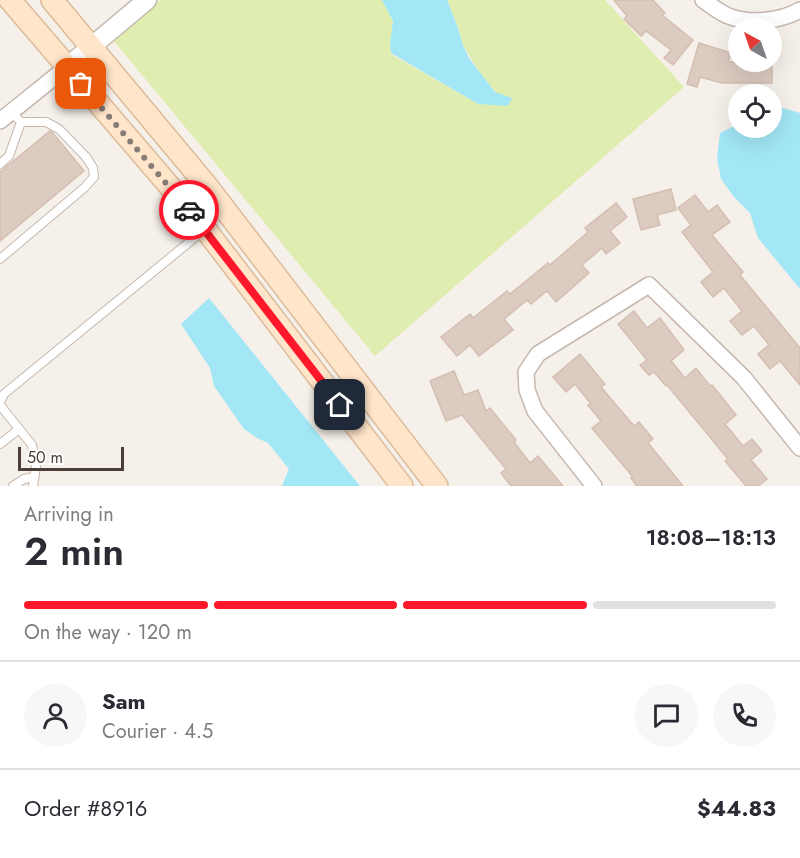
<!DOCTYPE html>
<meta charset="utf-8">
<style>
:root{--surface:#fff;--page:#f7f7f7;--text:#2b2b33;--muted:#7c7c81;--line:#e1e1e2;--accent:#ff182b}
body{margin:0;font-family:Jost,sans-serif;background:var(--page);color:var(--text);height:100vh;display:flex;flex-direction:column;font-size:22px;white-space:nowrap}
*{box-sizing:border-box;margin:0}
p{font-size:20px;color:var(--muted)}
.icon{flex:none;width:33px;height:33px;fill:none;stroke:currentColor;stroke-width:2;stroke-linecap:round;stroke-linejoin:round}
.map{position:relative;height:486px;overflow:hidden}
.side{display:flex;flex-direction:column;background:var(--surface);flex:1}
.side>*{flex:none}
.needle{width:39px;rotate:320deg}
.tools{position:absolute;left:728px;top:18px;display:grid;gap:12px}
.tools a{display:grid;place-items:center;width:54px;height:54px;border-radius:50%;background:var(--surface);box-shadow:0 6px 24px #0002;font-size:30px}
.scale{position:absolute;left:18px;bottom:15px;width:106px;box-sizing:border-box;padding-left:6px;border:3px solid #4b3f37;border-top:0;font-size:16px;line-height:21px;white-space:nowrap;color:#4b3f37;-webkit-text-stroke:4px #fff;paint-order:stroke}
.pin{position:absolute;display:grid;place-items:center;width:51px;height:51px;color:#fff;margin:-26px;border-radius:12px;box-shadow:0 3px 9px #0006}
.courier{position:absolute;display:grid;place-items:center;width:60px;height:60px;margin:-30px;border:4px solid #ff182b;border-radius:50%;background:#fff;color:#222;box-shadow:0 2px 8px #0007}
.overview em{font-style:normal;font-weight:600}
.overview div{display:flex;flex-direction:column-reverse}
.overview{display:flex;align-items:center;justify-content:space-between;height:102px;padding:0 24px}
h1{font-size:39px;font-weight:600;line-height:45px}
.bar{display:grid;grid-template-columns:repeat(4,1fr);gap:9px 6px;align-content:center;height:72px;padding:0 24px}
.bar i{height:8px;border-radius:4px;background:var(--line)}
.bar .on{background:var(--accent)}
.bar p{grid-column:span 4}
.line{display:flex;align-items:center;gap:15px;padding:0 24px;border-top:2px solid var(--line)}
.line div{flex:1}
.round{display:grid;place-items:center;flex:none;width:63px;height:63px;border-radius:32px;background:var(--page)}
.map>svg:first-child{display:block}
.green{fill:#e0edb0}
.water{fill:#a3e7f6}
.building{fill:#dccbc1;stroke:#d4beb1;stroke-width:1.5}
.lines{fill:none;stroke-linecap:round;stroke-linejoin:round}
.service-casing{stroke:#c6b8af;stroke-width:10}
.minor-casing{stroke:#c6b8af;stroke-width:18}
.tertiary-casing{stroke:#c6b8af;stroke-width:21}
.secondary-casing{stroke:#dcbb99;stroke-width:24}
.service{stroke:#fff;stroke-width:8}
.minor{stroke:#fff;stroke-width:15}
.tertiary{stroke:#fff;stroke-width:18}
.secondary{stroke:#ffe6cb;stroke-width:21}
.done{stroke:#877d76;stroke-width:6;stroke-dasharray:0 10.8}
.route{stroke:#ff182b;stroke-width:8}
</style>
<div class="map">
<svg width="800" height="486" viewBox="0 0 800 486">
<rect width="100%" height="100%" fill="#f6f0ea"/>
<polygon class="green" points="160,0 382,0 393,21 390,44 391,54 478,104 495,92 478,70 463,45 458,28 447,0 605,0 684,87 375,356 113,40"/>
<g class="water">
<polygon points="382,0 447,0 458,28 463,45 469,58 495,92 512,98 508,106 478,104 391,53 390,44 393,21"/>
<polygon points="773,105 800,113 800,289 758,238 750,213 734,197 721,179 717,158 720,133 738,124 738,128 771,128 771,106"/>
<polygon points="209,298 360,486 282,486 289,469 268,443 257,438 244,429 214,386 210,368 181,324"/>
</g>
<g class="building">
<polygon points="614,0 653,0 665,13 662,15 693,40 673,65 664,58 671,50 646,31 641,36 624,19 627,16"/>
<polygon points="699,43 731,53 728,62 772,62 772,83 722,83 700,77 697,87 687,84"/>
<polygon points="50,131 52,132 84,171 0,241 0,172"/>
<polygon points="671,189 676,210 657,215 660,225 641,230 633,199"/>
<polygon points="695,195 708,212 717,205 730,222 712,235 743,272 740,275 800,348 800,385 780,361 770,369 758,354 769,345 754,326 742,335 730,321 742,311 724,288 713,297 701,282 713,272 682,232 691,225 678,208"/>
<polygon points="616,203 627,217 610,231 620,243 606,254 602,248 582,265 589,273 556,302 547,291 531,304 527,300 504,319 513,330 479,356 470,345 457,356 441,337 470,314 473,318 507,291 510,294 548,263 550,265 588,232 585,228"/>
<polygon points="634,311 647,328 660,318 684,350 671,361 685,378 696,368 710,386 712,385 736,415 725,424 743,446 752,439 762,451 751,460 767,479 758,486 746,486 725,461 728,459 667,385 666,386 654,372 649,375 640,365 647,360 618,324"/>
<polygon points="580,354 605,384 601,387 634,426 639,422 653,439 648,443 683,486 637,486 631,478 633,477 592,428 601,421 588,405 591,404 575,384 566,392 553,377"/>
<polygon points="454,371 464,395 478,390 486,411 490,408 516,440 514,442 530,463 538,456 563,486 511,486 501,473 506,469 462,415 446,421 430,381"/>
</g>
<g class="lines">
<defs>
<g id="service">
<polyline points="0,164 9,156 21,122 11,112"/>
<polyline points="0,259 84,188 94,177 93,168 86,157 59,129 46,122 21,122"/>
<polyline points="0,402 4,394 204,230"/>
<polyline points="0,405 32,445 36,467 33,486"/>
<polyline points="0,444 19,429"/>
<polyline points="13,486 24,479 34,477"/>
</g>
<g id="minor">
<path d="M703,0C712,6 721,14 731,17C752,24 781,21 800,10"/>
<polyline points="0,121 67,67"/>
<polyline points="594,486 535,411 527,390 526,372 538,354 649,285 744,378 800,448"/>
</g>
<polyline id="tertiary" points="67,67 147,0"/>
<g id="secondary">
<polyline points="10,0 196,217 402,486"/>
<polyline points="52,0 207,186 437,486"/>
</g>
</defs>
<use href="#service" class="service-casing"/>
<use href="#minor" class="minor-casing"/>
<use href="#tertiary" class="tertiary-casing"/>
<use href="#secondary" class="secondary-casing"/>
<use href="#service" class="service"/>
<use href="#minor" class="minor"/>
<use href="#tertiary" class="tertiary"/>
<use href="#secondary" class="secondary"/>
</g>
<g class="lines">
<polyline class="done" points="81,84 189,210"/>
<polyline class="route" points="189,210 340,405"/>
</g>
</svg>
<div class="tools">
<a><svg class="needle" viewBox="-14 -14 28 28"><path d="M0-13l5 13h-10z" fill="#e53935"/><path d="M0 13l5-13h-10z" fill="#7c7c81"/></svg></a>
<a><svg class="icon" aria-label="locate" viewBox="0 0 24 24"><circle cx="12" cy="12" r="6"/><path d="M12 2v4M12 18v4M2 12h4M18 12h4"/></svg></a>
</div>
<div class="scale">50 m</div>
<div class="pin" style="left:81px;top:84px;background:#ea580c"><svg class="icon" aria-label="bag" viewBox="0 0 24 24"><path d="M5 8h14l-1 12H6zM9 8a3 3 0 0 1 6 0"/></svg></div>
<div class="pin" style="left:340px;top:405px;background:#1f2937"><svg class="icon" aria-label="home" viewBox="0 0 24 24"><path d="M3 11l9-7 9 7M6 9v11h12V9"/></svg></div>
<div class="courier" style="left:189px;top:210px"><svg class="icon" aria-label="car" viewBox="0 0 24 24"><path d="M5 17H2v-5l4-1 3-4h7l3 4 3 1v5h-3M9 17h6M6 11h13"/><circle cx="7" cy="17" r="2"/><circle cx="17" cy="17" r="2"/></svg></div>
</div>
<section class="side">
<div class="overview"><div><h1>2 min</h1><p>Arriving in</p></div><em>18:08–18:13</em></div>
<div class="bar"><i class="on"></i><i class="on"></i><i class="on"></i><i></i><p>On the way · 120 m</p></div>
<div class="line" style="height:108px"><a class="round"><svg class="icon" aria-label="person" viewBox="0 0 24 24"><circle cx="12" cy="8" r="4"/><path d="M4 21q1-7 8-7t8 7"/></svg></a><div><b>Sam</b><p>Courier · 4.5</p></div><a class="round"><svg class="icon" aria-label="chat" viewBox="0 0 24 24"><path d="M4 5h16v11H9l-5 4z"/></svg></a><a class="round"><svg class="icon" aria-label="phone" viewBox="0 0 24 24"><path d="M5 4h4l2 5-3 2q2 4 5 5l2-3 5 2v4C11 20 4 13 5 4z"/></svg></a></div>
<div class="line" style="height:78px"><div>Order #8916</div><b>$44.83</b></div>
</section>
